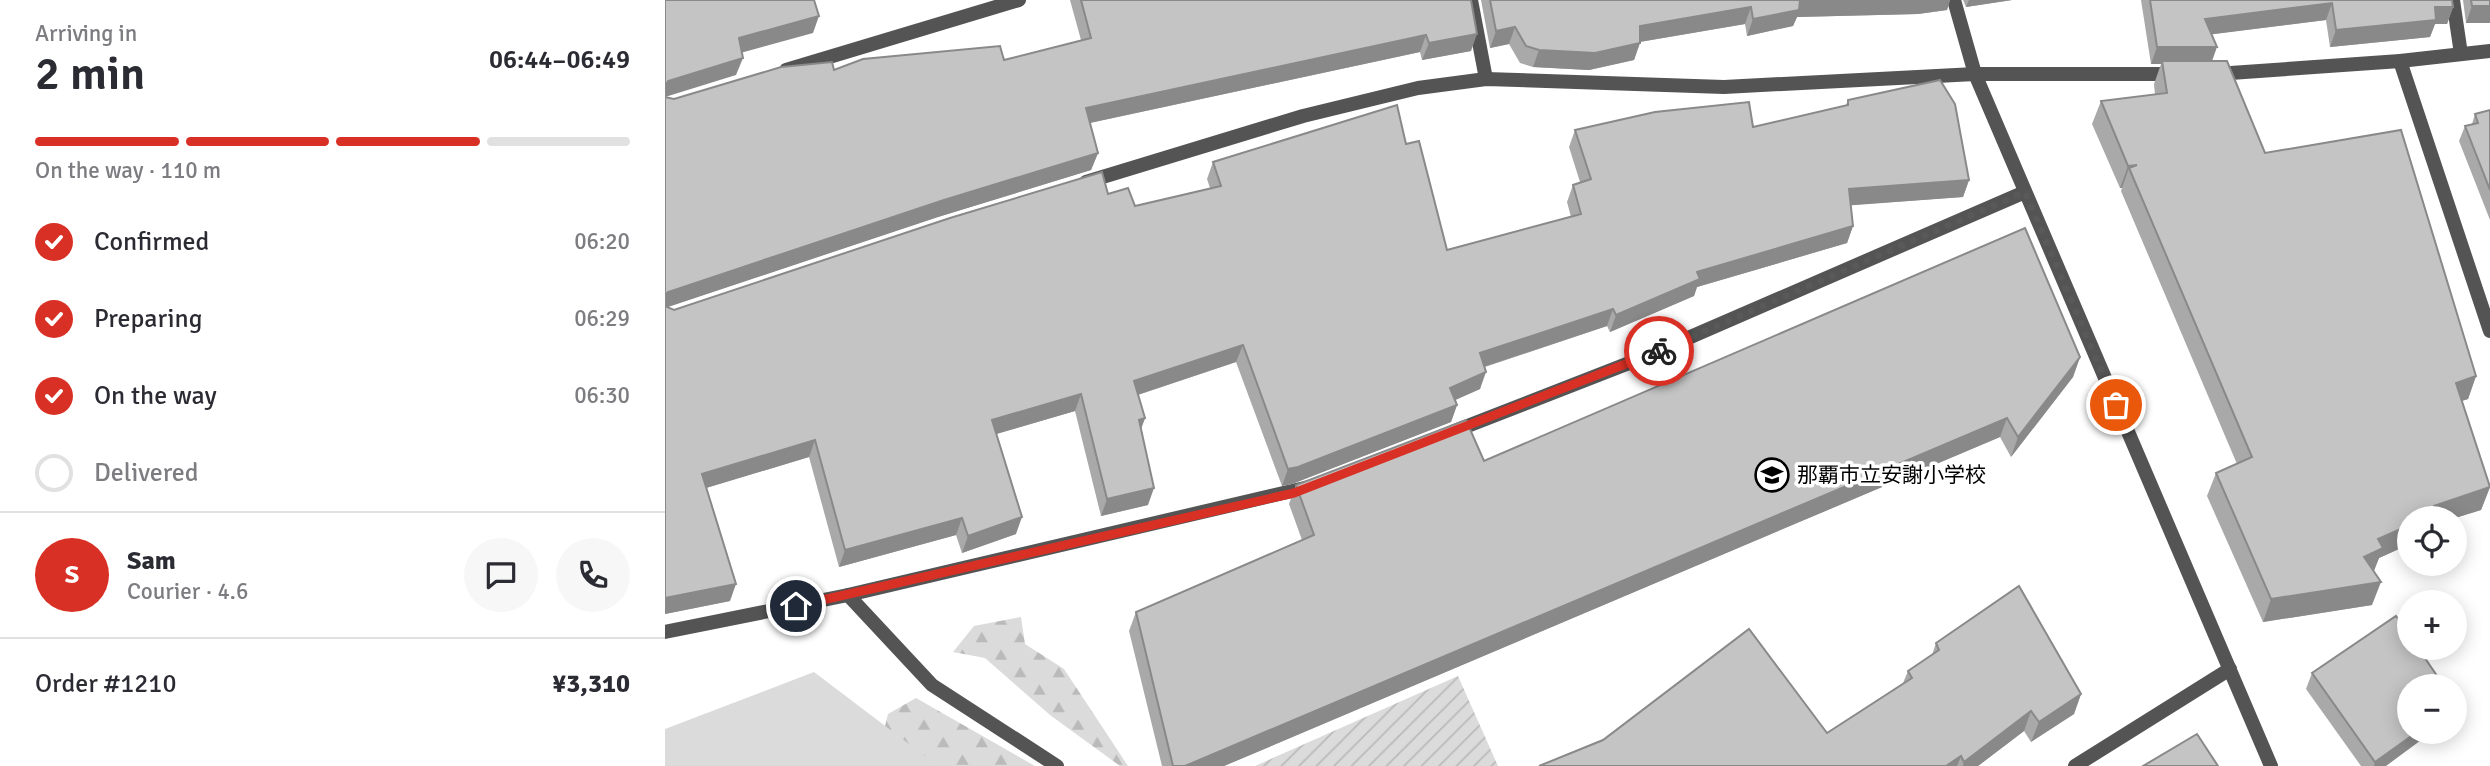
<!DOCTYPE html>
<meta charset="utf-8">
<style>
:root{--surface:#fff;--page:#f7f7f7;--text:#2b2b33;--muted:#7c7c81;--line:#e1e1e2;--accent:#d93025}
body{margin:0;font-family:Signika,"Noto Sans JP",sans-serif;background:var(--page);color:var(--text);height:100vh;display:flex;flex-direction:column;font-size:26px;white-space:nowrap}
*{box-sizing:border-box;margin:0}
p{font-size:23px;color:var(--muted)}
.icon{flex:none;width:38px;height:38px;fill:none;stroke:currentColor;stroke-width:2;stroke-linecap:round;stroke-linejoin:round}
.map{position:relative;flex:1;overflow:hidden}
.details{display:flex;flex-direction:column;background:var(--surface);width:665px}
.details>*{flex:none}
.tools{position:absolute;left:1732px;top:506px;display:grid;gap:14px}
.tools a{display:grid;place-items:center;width:70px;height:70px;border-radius:50%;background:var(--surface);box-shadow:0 4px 18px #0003;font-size:35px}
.pin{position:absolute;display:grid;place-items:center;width:60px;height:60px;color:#fff;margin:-30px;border:4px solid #fff;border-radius:50%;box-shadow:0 2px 7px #0007}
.courier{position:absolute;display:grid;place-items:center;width:70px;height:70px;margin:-35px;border:5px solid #d93025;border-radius:50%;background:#fff;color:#222;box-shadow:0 2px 9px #0007}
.summary em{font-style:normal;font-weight:600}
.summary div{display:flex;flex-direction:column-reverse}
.summary{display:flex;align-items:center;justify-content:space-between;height:119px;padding:0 35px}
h1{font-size:46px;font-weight:600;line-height:52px}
.bar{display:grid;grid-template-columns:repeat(4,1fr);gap:10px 7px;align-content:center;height:84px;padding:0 35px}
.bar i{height:9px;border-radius:5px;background:var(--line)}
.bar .on{background:var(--accent)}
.bar p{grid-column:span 4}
.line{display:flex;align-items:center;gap:18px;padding:0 35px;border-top:2px solid var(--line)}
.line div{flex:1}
.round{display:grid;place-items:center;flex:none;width:74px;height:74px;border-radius:37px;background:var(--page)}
ol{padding:0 35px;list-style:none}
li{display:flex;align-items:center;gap:21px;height:77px}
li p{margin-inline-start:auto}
li .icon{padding:7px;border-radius:50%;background:var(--accent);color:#fff;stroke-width:4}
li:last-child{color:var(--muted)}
li i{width:38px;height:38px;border:4px solid var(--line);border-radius:50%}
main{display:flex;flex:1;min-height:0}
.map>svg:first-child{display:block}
.forest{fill:url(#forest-firs)}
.garden{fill:url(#garden-furrows)}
.pitch{fill:#dbdbdb}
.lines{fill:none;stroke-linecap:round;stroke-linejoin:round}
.service{stroke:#545454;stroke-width:14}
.minor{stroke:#545454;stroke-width:14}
.wall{fill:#a9a9a9}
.shaded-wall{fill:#898989}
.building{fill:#c4c4c4;stroke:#898989;stroke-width:2}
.done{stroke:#595959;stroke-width:7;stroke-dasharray:0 12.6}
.route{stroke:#d93025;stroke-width:9}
.labels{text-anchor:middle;stroke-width:7;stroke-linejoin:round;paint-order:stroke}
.poi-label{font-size:21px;fill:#000;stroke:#fff;text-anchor:start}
</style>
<main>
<section class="details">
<div class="summary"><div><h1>2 min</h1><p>Arriving in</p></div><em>06:44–06:49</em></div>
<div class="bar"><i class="on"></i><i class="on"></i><i class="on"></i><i></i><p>On the way · 110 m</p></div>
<ol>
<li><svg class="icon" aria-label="check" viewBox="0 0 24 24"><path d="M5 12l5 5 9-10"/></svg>Confirmed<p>06:20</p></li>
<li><svg class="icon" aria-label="check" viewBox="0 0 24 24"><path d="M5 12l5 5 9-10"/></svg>Preparing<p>06:29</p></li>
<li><svg class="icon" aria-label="check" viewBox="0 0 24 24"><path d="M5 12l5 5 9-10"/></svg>On the way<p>06:30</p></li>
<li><i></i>Delivered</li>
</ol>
<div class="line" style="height:126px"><b class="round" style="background:var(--accent);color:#fff">S</b><div><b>Sam</b><p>Courier · 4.6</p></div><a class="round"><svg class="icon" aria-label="chat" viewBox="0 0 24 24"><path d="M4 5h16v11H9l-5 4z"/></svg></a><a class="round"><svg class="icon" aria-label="phone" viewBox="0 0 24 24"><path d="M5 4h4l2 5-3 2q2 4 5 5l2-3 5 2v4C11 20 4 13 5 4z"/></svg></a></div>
<div class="line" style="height:91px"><div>Order #1210</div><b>¥3,310</b></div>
</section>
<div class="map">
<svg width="1825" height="766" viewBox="0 0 1825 766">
<defs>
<pattern id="forest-firs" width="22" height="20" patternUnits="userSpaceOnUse" patternTransform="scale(1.75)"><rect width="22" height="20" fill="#dbdbdb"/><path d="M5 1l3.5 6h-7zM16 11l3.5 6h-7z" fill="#bababa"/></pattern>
<pattern id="garden-furrows" width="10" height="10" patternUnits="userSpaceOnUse" patternTransform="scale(1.75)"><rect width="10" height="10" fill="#dbdbdb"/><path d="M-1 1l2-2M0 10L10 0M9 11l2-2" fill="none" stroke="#bababa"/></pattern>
</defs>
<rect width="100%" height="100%" fill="#fff"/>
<g class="forest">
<polygon points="356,617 360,644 399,669 463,766 455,766 385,715 320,658 288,652 309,626"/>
<polygon points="251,698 370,766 227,766 214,750 223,714"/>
</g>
<polygon class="garden" points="793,676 833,766 590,766"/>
<polygon class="pitch" points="149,672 273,766 0,766 0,729"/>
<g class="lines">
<polyline class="service" points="183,595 267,685 392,766"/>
<g class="minor">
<polyline points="806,0 821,79"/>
<polyline points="1289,0 1310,74 1606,766"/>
<polyline points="1788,0 1796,54"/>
<polyline points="1735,61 1825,331"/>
<polyline points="121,70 354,0"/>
<polyline points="1551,74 1735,61 1825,51"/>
<polyline points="421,182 638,116 753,88 821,79 1059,87 1310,74 1510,74"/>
<polyline points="787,432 977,358 1360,192"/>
<polyline points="0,632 183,595 644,487"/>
<polyline points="1410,766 1565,669"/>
</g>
</g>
<g class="wall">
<polygon points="405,0 806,0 806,51 757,60 755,52 425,123 433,153 426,170 273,217 2,307 9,310 443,194 470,206 545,188 542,179 548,162 741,144 782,250 906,217 902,202 908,185 915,182 904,147 910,130 1088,127 1181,105 1183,100 1304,180 1298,197 1185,205 1188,226 1182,243 1032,287 1029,296 945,332 942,326 820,367 815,389 790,400 792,405 786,422 627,484 617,486 571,362 473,395 480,418 476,428 483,505 436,516 410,411 331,434 351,534 297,553 291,535 174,567 144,457 41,488 65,601 0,614 0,97 9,99 169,70 339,60 416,40"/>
<polygon points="816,0 1285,0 1282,10 1253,14 1132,17 1128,26 1082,36 1080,24 975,42 969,60 924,70 868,67 855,63 844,44 825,48"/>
<polygon points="1298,0 1347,0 1301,7"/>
<polygon points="1476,0 1787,0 1788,7 1782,24 1770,24 1765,37 1665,47 1661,20 1547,34 1547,61 1600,153 1811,376 1803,399 1796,401 1825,487 1816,510 1790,518 1745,518 1745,544 1714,558 1708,572 1707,605 1598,622 1542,496 1551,473 1572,464 1456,191 1457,188 1455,188 1427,124 1436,101 1490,95 1489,84 1496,64 1486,64"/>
<polygon points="1798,0 1825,0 1825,23 1801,23"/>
<polygon points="1825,110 1825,220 1794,141 1800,126 1807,124 1810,114"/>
<polygon points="1415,357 1408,377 1346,457 1335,437 559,766 497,766 464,631 471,612 637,540 624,504 631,485 819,461"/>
<polygon points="1271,643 1416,694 1409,714 1366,742 1359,731 1313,766 874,766 1162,733 1238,683 1243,671 1267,655"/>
<polygon points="1647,673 1721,766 1696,766 1641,689"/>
</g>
<g class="shaded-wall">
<polygon points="1135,0 1285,0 1282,10 1253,14 1132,17 1128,26 1082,36 1088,19"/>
<polygon points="1304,0 1347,0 1301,7"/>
<polygon points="1667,3 1661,20 1534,36 1540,19"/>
<polygon points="1807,6 1825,6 1825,23 1801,23"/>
<polygon points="1086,7 1080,24 968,43 975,26"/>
<polygon points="1770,7 1788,7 1782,24 1770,24 1765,37 1665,47 1671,30"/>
<polygon points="154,16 148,33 68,55 74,38"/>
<polygon points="850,27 844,44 825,48 831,31"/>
<polygon points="812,34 806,51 757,60 764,43"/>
<polygon points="761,35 755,52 415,125 421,108"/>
<polygon points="975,43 969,60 924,70 868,67 874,50"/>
<polygon points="1492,47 1552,47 1546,64 1497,61 1496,64 1486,64"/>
<polygon points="78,58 71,75 0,97 0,87 3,81"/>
<polygon points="433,153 426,170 273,217 0,308 0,295 3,292 279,200"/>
<polygon points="1472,165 1464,168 1457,188 1455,188 1463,166"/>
<polygon points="1304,180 1298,197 1177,206 1184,189"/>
<polygon points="1188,226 1182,243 1032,287 1029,296 945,332 951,315 1032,272"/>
<polygon points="948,309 942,326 809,370 815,353"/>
<polygon points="578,345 571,362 463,398 469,381"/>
<polygon points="1415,357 1408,377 1346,457 1353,437"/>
<polygon points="821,372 815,389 779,405 785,388"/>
<polygon points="1811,376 1803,399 1782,406 1791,383"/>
<polygon points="416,394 410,411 321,437 327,420"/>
<polygon points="792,405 786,422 627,484 617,486 623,469"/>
<polygon points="480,418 474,435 474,420"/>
<polygon points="1342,418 1335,437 559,766 520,766"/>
<polygon points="150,440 144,457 31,491 37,474"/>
<polygon points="1825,487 1816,510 1790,518 1761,518 1769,506"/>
<polygon points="489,488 483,505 436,516 442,499"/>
<polygon points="357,517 351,534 297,553 303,536"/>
<polygon points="297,518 291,535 174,567 180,550"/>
<polygon points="1745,525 1745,544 1714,558 1709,571 1690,580 1699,557 1713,539"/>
<polygon points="1716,582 1707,605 1598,622 1606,599"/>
<polygon points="71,584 65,601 0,614 0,598"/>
<polygon points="1416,694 1409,714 1366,742 1374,722"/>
<polygon points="1366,711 1359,731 1313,766 1298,766 1299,762"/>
<polygon points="1752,732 1767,732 1721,766 1709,766 1710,762"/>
<polygon points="1296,756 1292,766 1281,766"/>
</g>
<g class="building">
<polygon points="0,0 149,0 154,16 74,38 78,58 3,81 0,87"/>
<polygon points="416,0 806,0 812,34 764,43 761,35 421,108 433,153 279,200 3,292 0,295 0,97 9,99 116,67 167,62 169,70 198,59 335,46 339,60 426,38"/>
<polygon points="825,0 1154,0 1135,0 1134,10 1088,19 1086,7 975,26 975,43 930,53 874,50 861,46 850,27 831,31"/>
<polygon points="1485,0 1787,0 1788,7 1770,7 1771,20 1671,30 1667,3 1540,19 1552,47 1492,47"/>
<polygon points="1806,0 1825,0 1825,6 1807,6"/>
<polygon points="1497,61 1562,61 1600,153 1736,130 1811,376 1791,383 1825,487 1769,506 1770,514 1761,518 1745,518 1745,525 1713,539 1718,548 1699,557 1716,582 1606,599 1551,473 1587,457 1464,168 1472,165 1463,166 1436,101 1502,93"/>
<polygon points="1275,80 1290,104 1304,180 1184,189 1188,226 1032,272 1035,279 951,315 948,309 815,353 821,372 785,388 792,405 633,467 623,469 578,345 469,381 480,418 474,420 489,488 442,499 416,394 327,420 357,517 303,536 297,518 180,550 150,440 37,474 71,584 0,598 0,306 9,310 285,218 437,172 443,194 463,188 470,206 556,186 548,162 732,105 741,144 754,141 782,250 916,214 908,185 926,179 910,130 990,112 1084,102 1088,127 1183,105 1183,100"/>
<polygon points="1825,110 1825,190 1800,126 1813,123 1810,114"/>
<polygon points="1360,228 1415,357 1353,437 1342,418 520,766 508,766 471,612 649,535 631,485 801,420 819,461"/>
<polygon points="1354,586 1416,694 1374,722 1366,711 1299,762 1296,756 1281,766 874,766 938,740 1084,629 1162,733 1247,678 1243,671 1274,650 1271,643"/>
<polygon points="1731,616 1745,636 1745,648 1753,648 1779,686 1745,686 1745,732 1752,732 1710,762 1647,673"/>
<polygon points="1532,734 1553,766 1478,766"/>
</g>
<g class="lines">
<polyline class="done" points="994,351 1360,192 1451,405"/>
<polyline class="route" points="131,606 629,493 994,351"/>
</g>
<defs>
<symbol id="school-ring" viewBox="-11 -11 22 22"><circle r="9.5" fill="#fff" stroke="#000" stroke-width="1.5"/><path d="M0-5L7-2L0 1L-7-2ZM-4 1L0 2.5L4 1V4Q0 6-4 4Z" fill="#000"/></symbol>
</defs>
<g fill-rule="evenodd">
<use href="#school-ring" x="1088" y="456" width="38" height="38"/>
</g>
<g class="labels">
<g class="poi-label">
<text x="1132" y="482">那覇市立安謝小学校</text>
</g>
</g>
</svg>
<div class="tools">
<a><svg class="icon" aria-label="locate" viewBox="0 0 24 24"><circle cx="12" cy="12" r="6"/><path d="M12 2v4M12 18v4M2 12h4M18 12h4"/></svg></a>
<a>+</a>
<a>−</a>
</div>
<div class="pin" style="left:1451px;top:405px;background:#ea580c"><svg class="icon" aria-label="bag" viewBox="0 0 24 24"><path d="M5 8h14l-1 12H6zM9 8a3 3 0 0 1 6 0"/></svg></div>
<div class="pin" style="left:131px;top:606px;background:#1f2937"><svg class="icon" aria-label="home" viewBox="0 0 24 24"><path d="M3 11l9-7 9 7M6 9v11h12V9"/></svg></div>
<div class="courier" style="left:994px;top:351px"><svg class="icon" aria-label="bike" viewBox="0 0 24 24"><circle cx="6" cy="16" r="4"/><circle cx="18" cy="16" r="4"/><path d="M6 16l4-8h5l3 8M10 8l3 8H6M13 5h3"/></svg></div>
</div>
</main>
